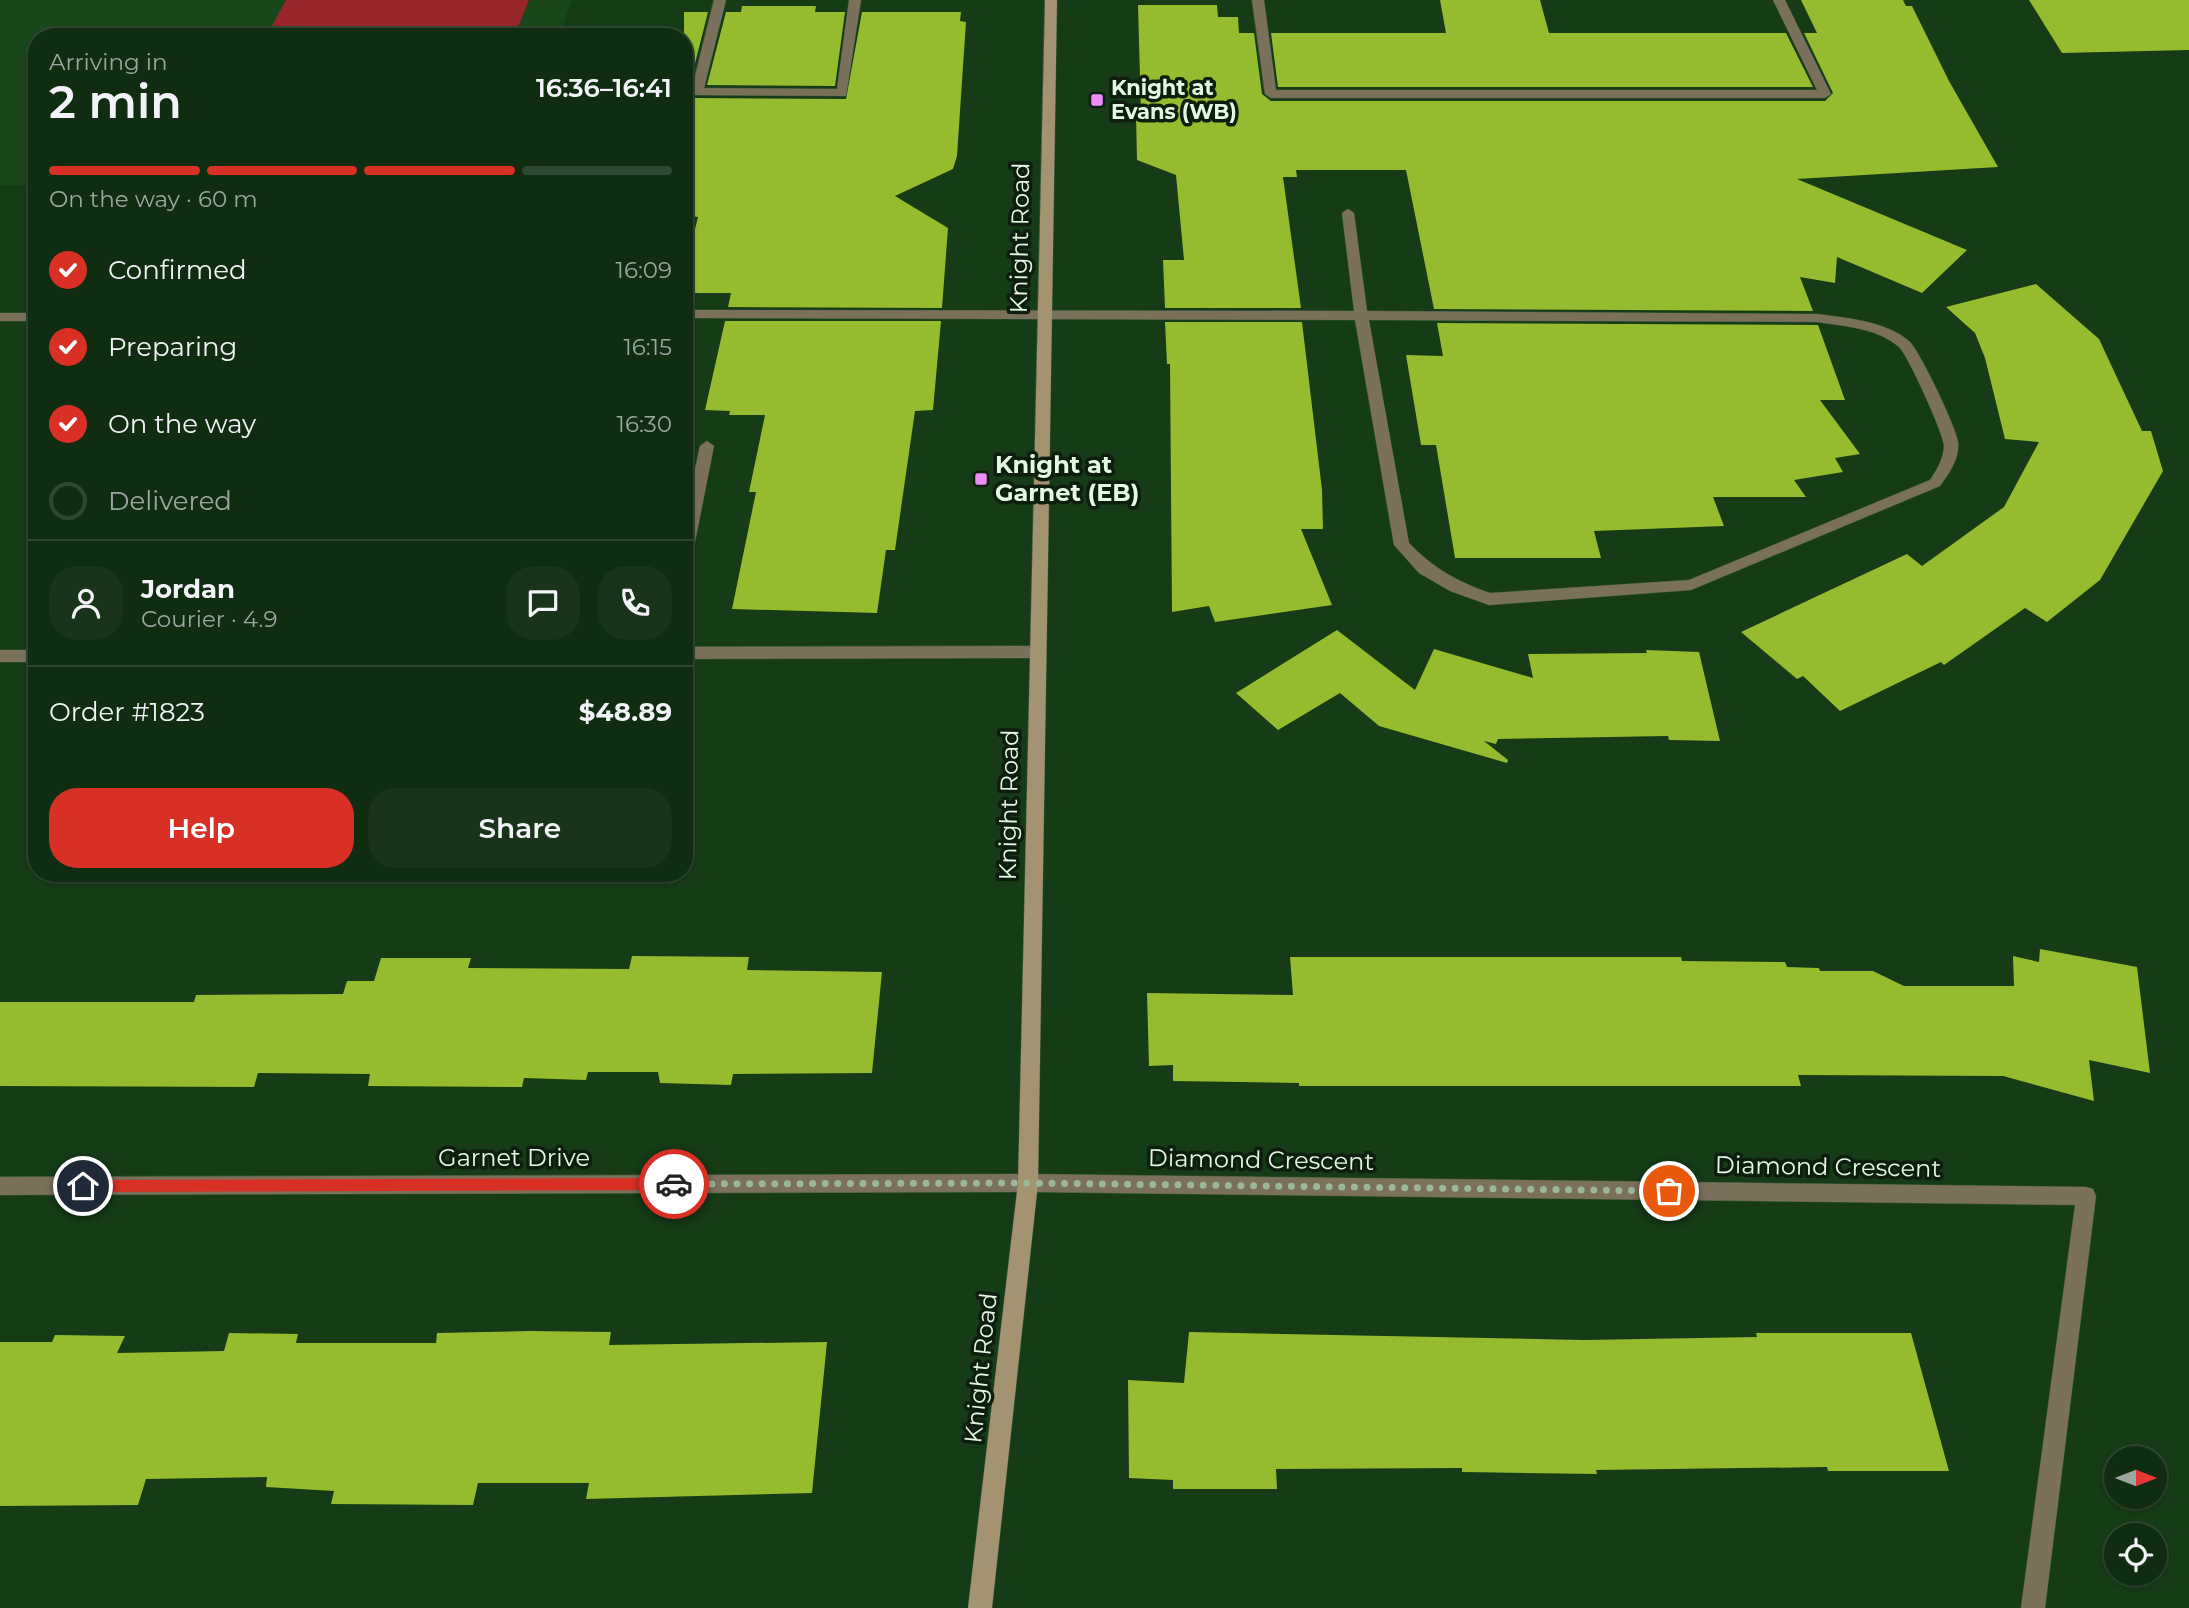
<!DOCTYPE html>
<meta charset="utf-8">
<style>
:root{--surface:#102c11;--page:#19341a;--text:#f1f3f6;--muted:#9ca79f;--line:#304831;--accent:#d93025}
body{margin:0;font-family:Montserrat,sans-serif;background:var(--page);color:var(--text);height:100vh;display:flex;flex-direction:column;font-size:26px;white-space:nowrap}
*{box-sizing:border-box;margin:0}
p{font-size:23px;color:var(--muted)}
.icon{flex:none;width:38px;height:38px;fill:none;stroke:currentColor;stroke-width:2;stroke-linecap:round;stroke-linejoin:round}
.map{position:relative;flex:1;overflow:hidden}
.panel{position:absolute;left:28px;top:28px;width:665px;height:854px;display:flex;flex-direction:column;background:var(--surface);border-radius:28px;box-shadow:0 2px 5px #0004,0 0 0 2px var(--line)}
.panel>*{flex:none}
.needle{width:46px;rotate:90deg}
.fabs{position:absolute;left:2104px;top:1446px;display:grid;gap:14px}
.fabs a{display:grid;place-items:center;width:63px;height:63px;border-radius:50%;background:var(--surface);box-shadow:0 2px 5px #0004,0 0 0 2px var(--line);font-size:35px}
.pin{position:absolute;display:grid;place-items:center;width:60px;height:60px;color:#fff;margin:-30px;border:4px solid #fff;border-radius:50%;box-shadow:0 2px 7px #0007}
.courier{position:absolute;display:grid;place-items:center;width:70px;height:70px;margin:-35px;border:5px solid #d93025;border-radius:50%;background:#fff;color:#222;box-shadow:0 2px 9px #0007}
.headline em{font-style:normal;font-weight:600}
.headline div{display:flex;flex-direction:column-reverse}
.headline{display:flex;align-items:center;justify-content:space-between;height:119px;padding:0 21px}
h1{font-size:46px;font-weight:600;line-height:52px}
.bar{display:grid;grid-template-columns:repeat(4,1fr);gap:10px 7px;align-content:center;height:84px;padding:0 21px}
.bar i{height:9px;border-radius:5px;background:var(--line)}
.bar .selected{background:var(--accent)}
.bar p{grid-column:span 4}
.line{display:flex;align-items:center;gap:18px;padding:0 21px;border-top:2px solid var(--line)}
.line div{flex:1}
.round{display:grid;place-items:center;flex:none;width:74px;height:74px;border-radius:28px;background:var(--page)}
ol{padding:0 21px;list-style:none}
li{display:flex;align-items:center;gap:21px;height:77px}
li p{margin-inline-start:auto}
li .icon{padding:7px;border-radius:50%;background:var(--accent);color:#fff;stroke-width:4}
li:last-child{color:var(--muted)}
li i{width:38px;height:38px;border:4px solid var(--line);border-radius:50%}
.button{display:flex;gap:14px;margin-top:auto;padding:14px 21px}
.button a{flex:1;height:80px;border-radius:28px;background:var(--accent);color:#fff;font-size:28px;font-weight:600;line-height:80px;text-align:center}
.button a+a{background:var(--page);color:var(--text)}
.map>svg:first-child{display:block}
.built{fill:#1a461c}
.green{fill:#982529}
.building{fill:#95bb2e}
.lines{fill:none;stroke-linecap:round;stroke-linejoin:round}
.lane-casing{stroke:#365937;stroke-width:1}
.street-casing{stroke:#365937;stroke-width:1}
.secondary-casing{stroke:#365937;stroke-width:1}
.lane{fill:#7b705b;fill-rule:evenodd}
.street{fill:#7b705b;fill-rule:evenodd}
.secondary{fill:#a49371;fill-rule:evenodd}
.route{fill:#d93025}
.done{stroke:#9bb69b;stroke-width:7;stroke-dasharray:0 12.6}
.poi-dot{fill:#ef8bf7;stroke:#0e1e0e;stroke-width:2.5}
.labels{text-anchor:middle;stroke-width:7;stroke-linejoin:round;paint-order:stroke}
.far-poi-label{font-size:21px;font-weight:bold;fill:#e3f9e2;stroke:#0e1e0e;text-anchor:start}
.street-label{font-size:24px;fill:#e3f9e2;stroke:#0e1e0e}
.poi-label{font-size:24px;font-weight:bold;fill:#e3f9e2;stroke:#0e1e0e;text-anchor:start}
</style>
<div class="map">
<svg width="2189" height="1608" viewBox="0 0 2189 1608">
<rect width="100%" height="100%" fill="#153b17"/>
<polygon class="built" points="0,0 572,0 559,37 37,37 37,185 0,185"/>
<polygon class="green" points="286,0 529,0 514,37 266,37"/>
<g class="building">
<polygon points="1440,0 1540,0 1549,33 1786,33 1813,87 1278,87 1271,33 1446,33"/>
<polygon points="1801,0 1903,0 1906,6 1912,6 1949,81 1998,167 1797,179 1967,250 1922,293 1837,257 1835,283 1800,277 1813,311 1434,309 1406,170 1296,170 1297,177 1283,177 1301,308 1165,308 1163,260 1184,260 1176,175 1137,160 1136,115 1141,115 1138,5 1217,5 1218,17 1238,17 1239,33 1254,33 1262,94 1271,101 1825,101 1833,93 1804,33 1817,33"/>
<polygon points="2029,0 2189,0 2189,50 2062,53"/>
<polygon points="742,6 816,6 815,12 845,12 835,86 707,85 726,12 741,12"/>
<polygon points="684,12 708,12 688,91 693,98 846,99 862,12 961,12 960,21 966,22 957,156 953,169 895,196 948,228 942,308 728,307 731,293 684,293 684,274 698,217 684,215"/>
<polygon points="2036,284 2099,339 2142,431 2151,431 2163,471 2100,580 2047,622 2025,608 1944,665 1941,662 1840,711 1803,676 1797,679 1741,632 1907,554 1922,566 2004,507 2039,442 2005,439 1985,358 1975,333 1946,307"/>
<polygon points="725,321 941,321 933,410 915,411 895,550 886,550 877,613 732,609 756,492 749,492 765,415 729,415 730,411 705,410"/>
<polygon points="1165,322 1302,322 1322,490 1323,529 1301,529 1332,605 1215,622 1209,606 1172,612 1170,364 1167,364"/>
<polygon points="1437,323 1818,325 1845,400 1820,400 1860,454 1835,458 1843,472 1794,480 1806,497 1713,497 1724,526 1594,531 1601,558 1455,558 1436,445 1421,445 1406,355 1443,356"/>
<polygon points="1337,630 1415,690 1434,649 1533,678 1528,654 1647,653 1646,650 1699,652 1720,741 1669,740 1668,736 1498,739 1496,744 1484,741 1508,760 1507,763 1379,726 1340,693 1278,730 1236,693"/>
<polygon points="2040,949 2137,967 2150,1073 2089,1060 2094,1101 2003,1076 1798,1075 1801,1086 1299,1086 1299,1083 1173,1081 1173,1065 1149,1066 1147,993 1293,995 1290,957 1681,957 1682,961 1785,962 1787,967 1819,968 1820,971 1873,971 1904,986 2014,986 2013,956 2039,962"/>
<polygon points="632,956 749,957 747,970 882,972 872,1073 733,1074 731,1085 660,1083 658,1072 588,1072 586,1080 524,1078 522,1087 368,1086 370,1074 258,1073 254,1087 0,1086 0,1002 194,1002 196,995 343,994 347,981 374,981 381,958 471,958 468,968 629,969"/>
<polygon points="530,1331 611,1332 609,1345 827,1342 812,1493 586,1499 589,1483 478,1483 473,1505 331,1504 334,1491 266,1487 267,1477 146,1479 138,1505 0,1506 0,1342 52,1342 55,1335 125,1336 117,1353 224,1351 229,1333 298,1334 296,1343 436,1343 437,1333"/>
<polygon points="1189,1332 1584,1340 1757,1337 1756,1333 1911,1333 1949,1471 1828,1471 1827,1467 1596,1470 1597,1474 1462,1472 1462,1468 1276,1469 1277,1489 1173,1489 1173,1480 1129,1478 1128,1380 1184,1383"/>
</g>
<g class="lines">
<defs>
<g id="lane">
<polygon points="714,0 726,0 704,88 837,89 849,0 861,0 846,96 693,95 691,92"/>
<polygon points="1252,0 1264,0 1276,90 1817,90 1773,0 1785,0 1831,94 1825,98 1271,98 1265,94"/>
<path d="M1348,209L1354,213L1367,311L1817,314C1846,318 1886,321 1909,341C1920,351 1956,427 1958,442C1960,458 1949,474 1940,486L1691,590L1489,605L1450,591L1419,573L1394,545L1355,320L684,318V310L1354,311L1342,213ZM1369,320L1817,322C1843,326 1878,328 1899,347C1908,355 1943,433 1944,445C1944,457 1937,470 1930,480L1689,580L1490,593C1458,582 1433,568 1409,543Z"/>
<rect x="0" y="313" width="37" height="8"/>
<polygon points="707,441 714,446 692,557 684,562 684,519 700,446"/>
<polygon points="1038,646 1046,652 1038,658 684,659 684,647"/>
<rect x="0" y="650" width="37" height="12"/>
</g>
<polygon id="street" points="1028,1174 2086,1187 2093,1189 2096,1196 2045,1608 2021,1608 2075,1205 1028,1192 0,1195 0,1177"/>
<polygon id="secondary" points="1045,0 1057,0 1038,1183 992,1608 968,1608 1018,1183"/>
</defs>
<use href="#lane" class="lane-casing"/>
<use href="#street" class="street-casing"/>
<use href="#secondary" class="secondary-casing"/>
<use href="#lane" class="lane"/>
<use href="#street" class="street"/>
<use href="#secondary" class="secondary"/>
</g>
<polygon class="route" points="674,1178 681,1184 674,1190 83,1192 77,1186 83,1180"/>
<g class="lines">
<polyline class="done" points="674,1184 1028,1183 1669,1191"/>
</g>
<g class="poi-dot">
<rect x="1090" y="93" width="14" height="14" rx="3.5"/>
<rect x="974" y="472" width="14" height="14" rx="3.5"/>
</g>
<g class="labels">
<g class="far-poi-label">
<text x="1111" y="95">Knight at<tspan x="1111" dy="24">Evans (WB)</tspan></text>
</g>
<g class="street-label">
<text transform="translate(1020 238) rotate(-89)" y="8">Knight Road</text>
<text transform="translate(1009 805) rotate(-89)" y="8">Knight Road</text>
<text x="514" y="1166">Garnet Drive</text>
<text transform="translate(1261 1160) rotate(1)" y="8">Diamond Crescent</text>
<text transform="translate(1828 1167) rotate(1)" y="8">Diamond Crescent</text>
<text transform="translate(981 1368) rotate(-84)" y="8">Knight Road</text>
</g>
<g class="poi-label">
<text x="995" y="473">Knight at<tspan x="995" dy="28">Garnet (EB)</tspan></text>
</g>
</g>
</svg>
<div class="fabs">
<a><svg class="needle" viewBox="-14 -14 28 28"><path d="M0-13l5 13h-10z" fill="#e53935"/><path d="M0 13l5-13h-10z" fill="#9ca79f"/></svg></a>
<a><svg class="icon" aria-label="locate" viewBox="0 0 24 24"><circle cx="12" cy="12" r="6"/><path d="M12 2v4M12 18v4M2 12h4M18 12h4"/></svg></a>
</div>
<div class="pin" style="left:1669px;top:1191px;background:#ea580c"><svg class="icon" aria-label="bag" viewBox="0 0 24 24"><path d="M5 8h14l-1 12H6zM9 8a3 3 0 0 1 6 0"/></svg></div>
<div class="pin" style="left:83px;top:1186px;background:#1f2937"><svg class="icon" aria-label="home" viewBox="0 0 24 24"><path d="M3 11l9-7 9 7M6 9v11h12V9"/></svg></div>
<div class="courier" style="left:674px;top:1184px"><svg class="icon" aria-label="car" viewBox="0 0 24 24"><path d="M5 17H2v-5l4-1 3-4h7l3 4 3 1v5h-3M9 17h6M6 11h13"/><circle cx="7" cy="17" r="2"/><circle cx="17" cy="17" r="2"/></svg></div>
<section class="panel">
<div class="headline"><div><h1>2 min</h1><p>Arriving in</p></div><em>16:36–16:41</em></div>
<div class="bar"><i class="selected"></i><i class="selected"></i><i class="selected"></i><i></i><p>On the way · 60 m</p></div>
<ol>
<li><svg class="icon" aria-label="check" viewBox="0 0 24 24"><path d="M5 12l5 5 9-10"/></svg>Confirmed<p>16:09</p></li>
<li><svg class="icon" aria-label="check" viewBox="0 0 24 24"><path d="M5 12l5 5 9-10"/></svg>Preparing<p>16:15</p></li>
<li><svg class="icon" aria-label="check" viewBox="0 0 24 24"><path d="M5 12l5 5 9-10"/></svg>On the way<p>16:30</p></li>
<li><i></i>Delivered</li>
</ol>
<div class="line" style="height:126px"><a class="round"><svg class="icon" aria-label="person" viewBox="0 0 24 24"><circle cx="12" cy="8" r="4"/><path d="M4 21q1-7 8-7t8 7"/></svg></a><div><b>Jordan</b><p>Courier · 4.9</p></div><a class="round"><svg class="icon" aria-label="chat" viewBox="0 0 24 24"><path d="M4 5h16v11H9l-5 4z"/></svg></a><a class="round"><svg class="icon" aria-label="phone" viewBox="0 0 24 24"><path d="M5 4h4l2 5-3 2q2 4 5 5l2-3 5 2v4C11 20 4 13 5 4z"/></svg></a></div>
<div class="line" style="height:91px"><div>Order #1823</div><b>$48.89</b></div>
<div class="button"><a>Help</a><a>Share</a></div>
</section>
</div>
